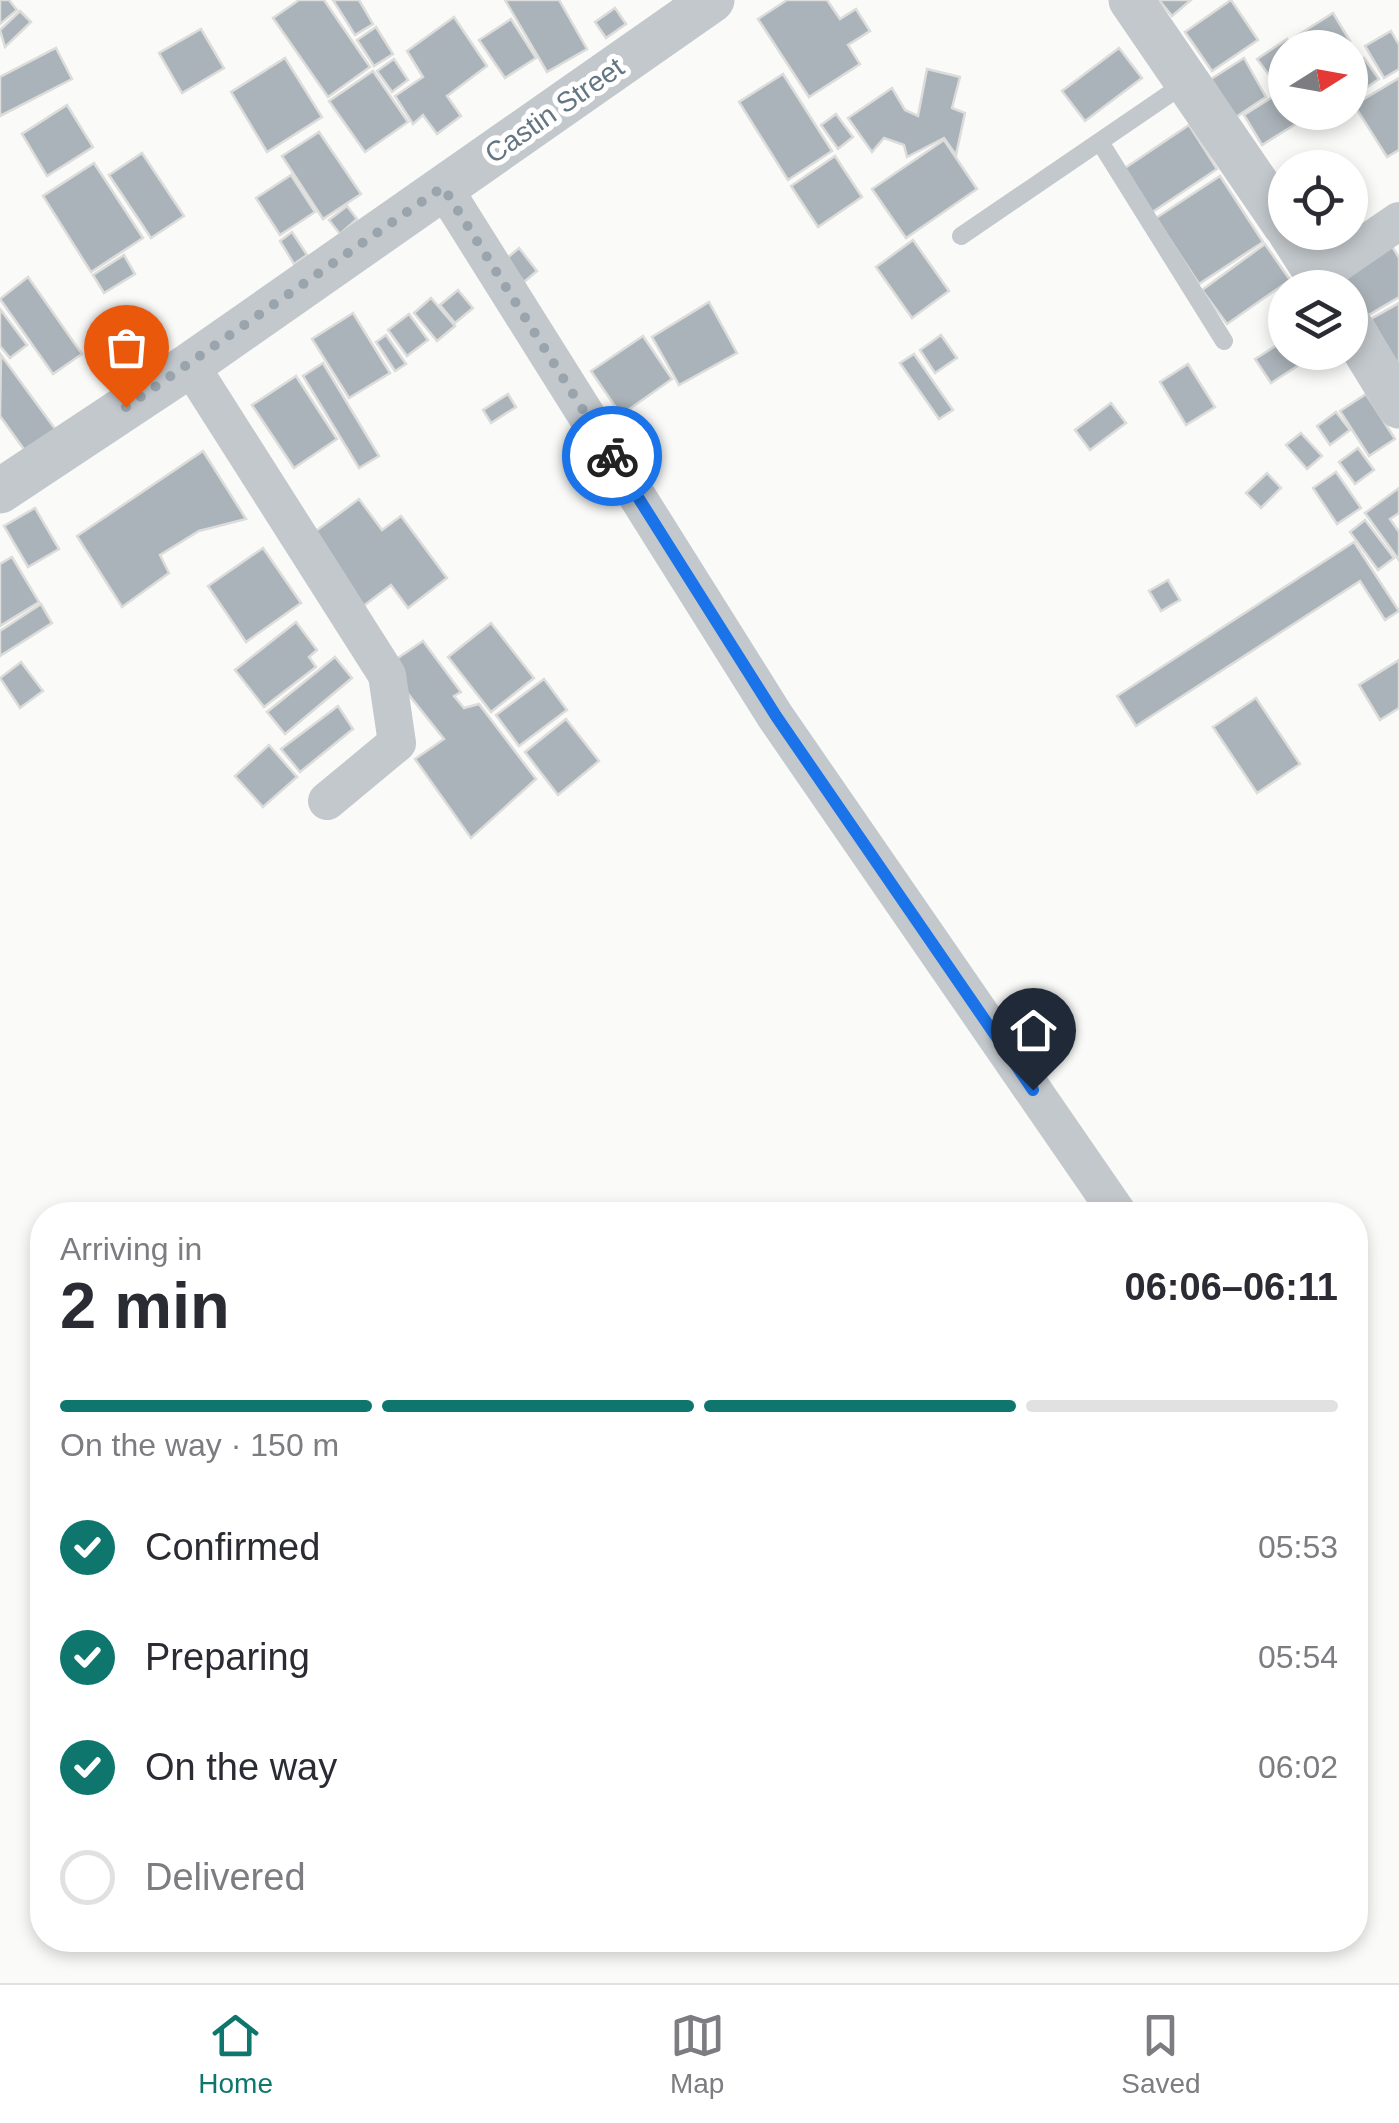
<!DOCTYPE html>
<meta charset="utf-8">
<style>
:root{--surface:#fff;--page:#f7f7f7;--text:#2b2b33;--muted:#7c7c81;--line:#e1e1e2;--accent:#0f766e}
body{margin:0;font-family:Arial,sans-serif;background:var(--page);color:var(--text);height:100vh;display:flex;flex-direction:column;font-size:38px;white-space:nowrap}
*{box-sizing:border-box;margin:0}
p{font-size:32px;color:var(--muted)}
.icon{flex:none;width:55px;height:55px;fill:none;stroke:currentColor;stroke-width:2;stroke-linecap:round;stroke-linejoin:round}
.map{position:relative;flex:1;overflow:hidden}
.drawer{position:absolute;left:30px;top:1202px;width:1338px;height:750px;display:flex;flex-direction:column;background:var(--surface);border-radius:40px;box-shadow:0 5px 15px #0003}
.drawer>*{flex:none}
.needle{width:65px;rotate:79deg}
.buttons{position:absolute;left:1268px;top:30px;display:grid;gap:20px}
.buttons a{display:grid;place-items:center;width:100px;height:100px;border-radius:50%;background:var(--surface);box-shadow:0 5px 15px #0003;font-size:50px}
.pin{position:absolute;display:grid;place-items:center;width:85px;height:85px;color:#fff;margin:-102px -42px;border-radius:50% 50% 50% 0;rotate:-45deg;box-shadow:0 0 10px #0007}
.pin .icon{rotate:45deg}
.courier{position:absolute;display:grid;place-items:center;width:100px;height:100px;margin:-50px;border:8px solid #1a73e8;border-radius:50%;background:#fff;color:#222;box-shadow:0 2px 12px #0007}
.overview em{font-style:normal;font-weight:600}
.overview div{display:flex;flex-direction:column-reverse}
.overview{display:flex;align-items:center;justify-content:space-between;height:170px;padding:0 30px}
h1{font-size:65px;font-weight:600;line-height:75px}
.bar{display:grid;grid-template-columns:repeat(4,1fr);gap:15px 10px;align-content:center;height:120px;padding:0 30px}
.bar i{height:12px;border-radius:8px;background:var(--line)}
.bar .active{background:var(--accent)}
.bar p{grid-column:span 4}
ol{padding:0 30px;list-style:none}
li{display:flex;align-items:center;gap:30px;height:110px}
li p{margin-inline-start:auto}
li .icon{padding:10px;border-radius:50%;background:var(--accent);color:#fff;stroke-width:4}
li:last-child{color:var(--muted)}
li i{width:55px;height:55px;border:5px solid var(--line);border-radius:50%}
.menu{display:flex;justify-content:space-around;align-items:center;height:140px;border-top:2px solid var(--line);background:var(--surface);font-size:28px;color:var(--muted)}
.menu a{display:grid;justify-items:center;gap:5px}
.menu .active{color:var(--accent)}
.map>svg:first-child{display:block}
.building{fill:#aab3b9;stroke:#dcdcda;stroke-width:2.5}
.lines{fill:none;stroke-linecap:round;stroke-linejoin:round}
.service{stroke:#c3c8cc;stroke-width:18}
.minor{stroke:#c3c8cc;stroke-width:38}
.tertiary{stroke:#c3c8cc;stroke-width:45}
.done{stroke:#99a4ac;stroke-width:10;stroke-dasharray:0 18}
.route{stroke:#1a73e8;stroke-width:12}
.labels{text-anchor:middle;stroke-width:10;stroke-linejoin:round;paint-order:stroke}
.street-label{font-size:28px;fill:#657683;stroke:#fff}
</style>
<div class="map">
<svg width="1399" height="1983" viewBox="0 0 1399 1983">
<rect width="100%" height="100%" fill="#fafaf8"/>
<g class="building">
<polygon points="0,0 9,0 17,10 0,24"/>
<polygon points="299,0 324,0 370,67 328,97 273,18"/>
<polygon points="333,0 359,0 373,24 355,35"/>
<polygon points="505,0 559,0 587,49 547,72"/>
<polygon points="787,0 827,0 840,19 856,9 870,31 848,45 860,64 809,97 758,19"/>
<polygon points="1159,0 1191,0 1172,16"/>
<polygon points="1231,0 1258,40 1212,71 1185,32"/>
<polygon points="615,8 626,24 606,38 595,22"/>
<polygon points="20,11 31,22 5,47 0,30"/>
<polygon points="1333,13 1350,41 1340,48 1301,48 1295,37"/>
<polygon points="454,17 487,66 447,96 461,116 437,134 423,115 413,124 395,96 423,77 407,51"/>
<polygon points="511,19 536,58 505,78 479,40"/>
<polygon points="376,27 393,54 374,66 357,40"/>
<polygon points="201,29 224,68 182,93 159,53"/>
<polygon points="1391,31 1399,45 1399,69 1384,78 1365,46"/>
<polygon points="1287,39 1293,48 1285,48 1285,84 1278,87 1257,59"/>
<polygon points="56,48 72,79 0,116 0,77"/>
<polygon points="1119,48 1142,78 1085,121 1062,91"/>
<polygon points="285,58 322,117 267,152 231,92"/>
<polygon points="1244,58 1266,97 1236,117 1211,79"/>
<polygon points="1364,58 1379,79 1363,90 1350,69"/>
<polygon points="394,59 408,80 392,92 377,71"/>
<polygon points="927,69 960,77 952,108 965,113 956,155 944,138 907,157 904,145 884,138 872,152 848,118 892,88 905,110 918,116"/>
<polygon points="373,71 408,122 365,152 329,101"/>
<polygon points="783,74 832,151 788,180 739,102"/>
<polygon points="1399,78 1399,150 1387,157 1354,105"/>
<polygon points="1285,89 1285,112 1305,112 1307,117 1262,145 1244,115"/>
<polygon points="67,105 93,147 47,176 22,134"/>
<polygon points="836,114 853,137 838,149 821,125"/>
<polygon points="1189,125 1217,169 1151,213 1122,170"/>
<polygon points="319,132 361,194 323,219 282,156"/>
<polygon points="944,140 977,189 906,238 872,189"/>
<polygon points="142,153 184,216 151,238 109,175"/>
<polygon points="835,156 862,197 818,227 791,186"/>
<polygon points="94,163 143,238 91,272 43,196"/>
<polygon points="291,175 315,212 280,235 256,198"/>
<polygon points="1220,176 1263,242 1199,284 1156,218"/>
<polygon points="347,206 357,219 340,234 329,220"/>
<polygon points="292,232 307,255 294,264 280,241"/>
<polygon points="913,240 949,291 912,318 876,267"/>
<polygon points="1389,241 1399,258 1399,297 1367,316 1340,270"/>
<polygon points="1265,244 1290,280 1227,324 1202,290"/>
<polygon points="519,248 537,271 524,282 506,259"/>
<polygon points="124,255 135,274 104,293 93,275"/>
<polygon points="28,277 82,354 53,374 0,299"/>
<polygon points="458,290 473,308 455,323 440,305"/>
<polygon points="431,298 455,326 437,341 414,313"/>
<polygon points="709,302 737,353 679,385 652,337"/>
<polygon points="1399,303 1399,367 1371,319"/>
<polygon points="0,309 27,345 10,358 0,346"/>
<polygon points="353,313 390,373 349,398 312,339"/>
<polygon points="409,314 428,340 407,356 388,330"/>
<polygon points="386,335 406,364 395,371 376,342"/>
<polygon points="941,335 957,358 935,373 920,350"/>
<polygon points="643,336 672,379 621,415 591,371"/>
<polygon points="1285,340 1285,352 1295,352 1302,363 1271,383 1255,359"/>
<polygon points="914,354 953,410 939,419 900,363"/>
<polygon points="1,355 61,437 31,459 0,416"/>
<polygon points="323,363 379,456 359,468 303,376"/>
<polygon points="1188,364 1215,407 1186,425 1160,382"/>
<polygon points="296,376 337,439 294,468 252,405"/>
<polygon points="508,394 516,407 491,423 483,410"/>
<polygon points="1366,394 1395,439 1369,456 1340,411"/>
<polygon points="1111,403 1126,423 1090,450 1075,430"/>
<polygon points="1336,412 1350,430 1330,445 1317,426"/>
<polygon points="1301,433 1322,456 1307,469 1286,445"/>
<polygon points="1358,448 1374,470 1355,484 1339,462"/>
<polygon points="203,451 246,519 199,531 160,555 169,573 122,607 77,536"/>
<polygon points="1336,472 1361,508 1337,524 1313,488"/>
<polygon points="1267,473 1281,488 1261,508 1246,493"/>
<polygon points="1399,488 1399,513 1390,519 1399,532 1399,560 1365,513"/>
<polygon points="359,499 382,530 401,516 447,578 408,608 391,585 358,610 305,539"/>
<polygon points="35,508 59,549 28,567 4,526"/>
<polygon points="1365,520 1394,558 1378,570 1350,532"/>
<polygon points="1354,542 1399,611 1385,620 1360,581 1136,726 1117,696"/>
<polygon points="263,548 301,603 246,642 208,586"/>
<polygon points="12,557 39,602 0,626 0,564"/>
<polygon points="1168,580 1180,600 1161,611 1149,591"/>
<polygon points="41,604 52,623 0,656 0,631"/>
<polygon points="296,622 317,650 309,657 316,667 264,707 235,670"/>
<polygon points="491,623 534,678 491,712 448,657"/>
<polygon points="423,641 461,692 454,696 464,708 479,704 536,779 471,838 415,759 444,739 386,666"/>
<polygon points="335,657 352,678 285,734 267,712"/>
<polygon points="1399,660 1399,708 1380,720 1359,685"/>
<polygon points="21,662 43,691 20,708 0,678"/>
<polygon points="544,679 567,710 519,746 496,715"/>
<polygon points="1256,698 1300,764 1257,793 1213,727"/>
<polygon points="338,706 353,729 300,772 281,749"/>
<polygon points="566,719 599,761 558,795 525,752"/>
<polygon points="269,745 297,777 263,807 235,776"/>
</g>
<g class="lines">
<g class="service">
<polyline points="1100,142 1224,341"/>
<polyline points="961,236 1187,82"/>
</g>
<g class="minor">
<polyline points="443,187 775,716 1119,1215"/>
<polyline points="1319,276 1399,221"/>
<polyline points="190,365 387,675 397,743 327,801"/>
</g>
<g class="tertiary">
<polyline points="1131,0 1285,225"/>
<polyline points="1290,232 1326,288"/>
<polyline points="1350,326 1399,406"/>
<polyline points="0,491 190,365 712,0"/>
</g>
</g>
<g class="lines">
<polyline class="done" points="126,407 443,187 612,456"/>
<polyline class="route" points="612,456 776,716 1033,1090"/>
</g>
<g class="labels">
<g class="street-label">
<text transform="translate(554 110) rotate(-35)" y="10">Castin Street</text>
</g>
</g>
</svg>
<div class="buttons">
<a><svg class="needle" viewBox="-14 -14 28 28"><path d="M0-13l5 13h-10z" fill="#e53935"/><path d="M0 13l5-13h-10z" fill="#7c7c81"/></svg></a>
<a><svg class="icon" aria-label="locate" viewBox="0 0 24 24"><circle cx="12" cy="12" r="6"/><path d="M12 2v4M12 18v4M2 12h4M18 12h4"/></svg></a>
<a><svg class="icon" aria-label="layers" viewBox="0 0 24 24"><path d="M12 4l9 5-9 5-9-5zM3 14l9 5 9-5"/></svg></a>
</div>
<div class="pin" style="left:126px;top:407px;background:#ea580c"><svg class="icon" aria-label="bag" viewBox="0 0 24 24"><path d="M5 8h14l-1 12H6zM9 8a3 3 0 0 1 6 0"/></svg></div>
<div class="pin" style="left:1033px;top:1090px;background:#1f2937"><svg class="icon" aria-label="home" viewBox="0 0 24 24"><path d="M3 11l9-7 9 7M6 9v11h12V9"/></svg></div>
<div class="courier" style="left:612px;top:456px"><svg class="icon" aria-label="bike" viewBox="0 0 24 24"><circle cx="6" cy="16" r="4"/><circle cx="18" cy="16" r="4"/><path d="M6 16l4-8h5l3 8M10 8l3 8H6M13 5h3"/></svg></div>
<section class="drawer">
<div class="overview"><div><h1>2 min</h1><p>Arriving in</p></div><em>06:06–06:11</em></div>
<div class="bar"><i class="active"></i><i class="active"></i><i class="active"></i><i></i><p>On the way · 150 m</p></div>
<ol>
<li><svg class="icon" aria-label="check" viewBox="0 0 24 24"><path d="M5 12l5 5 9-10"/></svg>Confirmed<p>05:53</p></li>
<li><svg class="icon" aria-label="check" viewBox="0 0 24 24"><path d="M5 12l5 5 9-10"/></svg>Preparing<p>05:54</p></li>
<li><svg class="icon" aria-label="check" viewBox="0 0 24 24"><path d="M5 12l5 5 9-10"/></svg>On the way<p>06:02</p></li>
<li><i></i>Delivered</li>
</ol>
</section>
</div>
<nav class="menu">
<a class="active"><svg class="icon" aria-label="home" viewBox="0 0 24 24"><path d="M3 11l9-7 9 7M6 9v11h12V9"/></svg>Home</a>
<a><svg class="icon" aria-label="map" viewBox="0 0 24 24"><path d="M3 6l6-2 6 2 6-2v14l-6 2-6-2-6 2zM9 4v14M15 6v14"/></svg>Map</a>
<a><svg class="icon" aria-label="saved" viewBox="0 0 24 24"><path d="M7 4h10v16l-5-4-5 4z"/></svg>Saved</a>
</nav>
